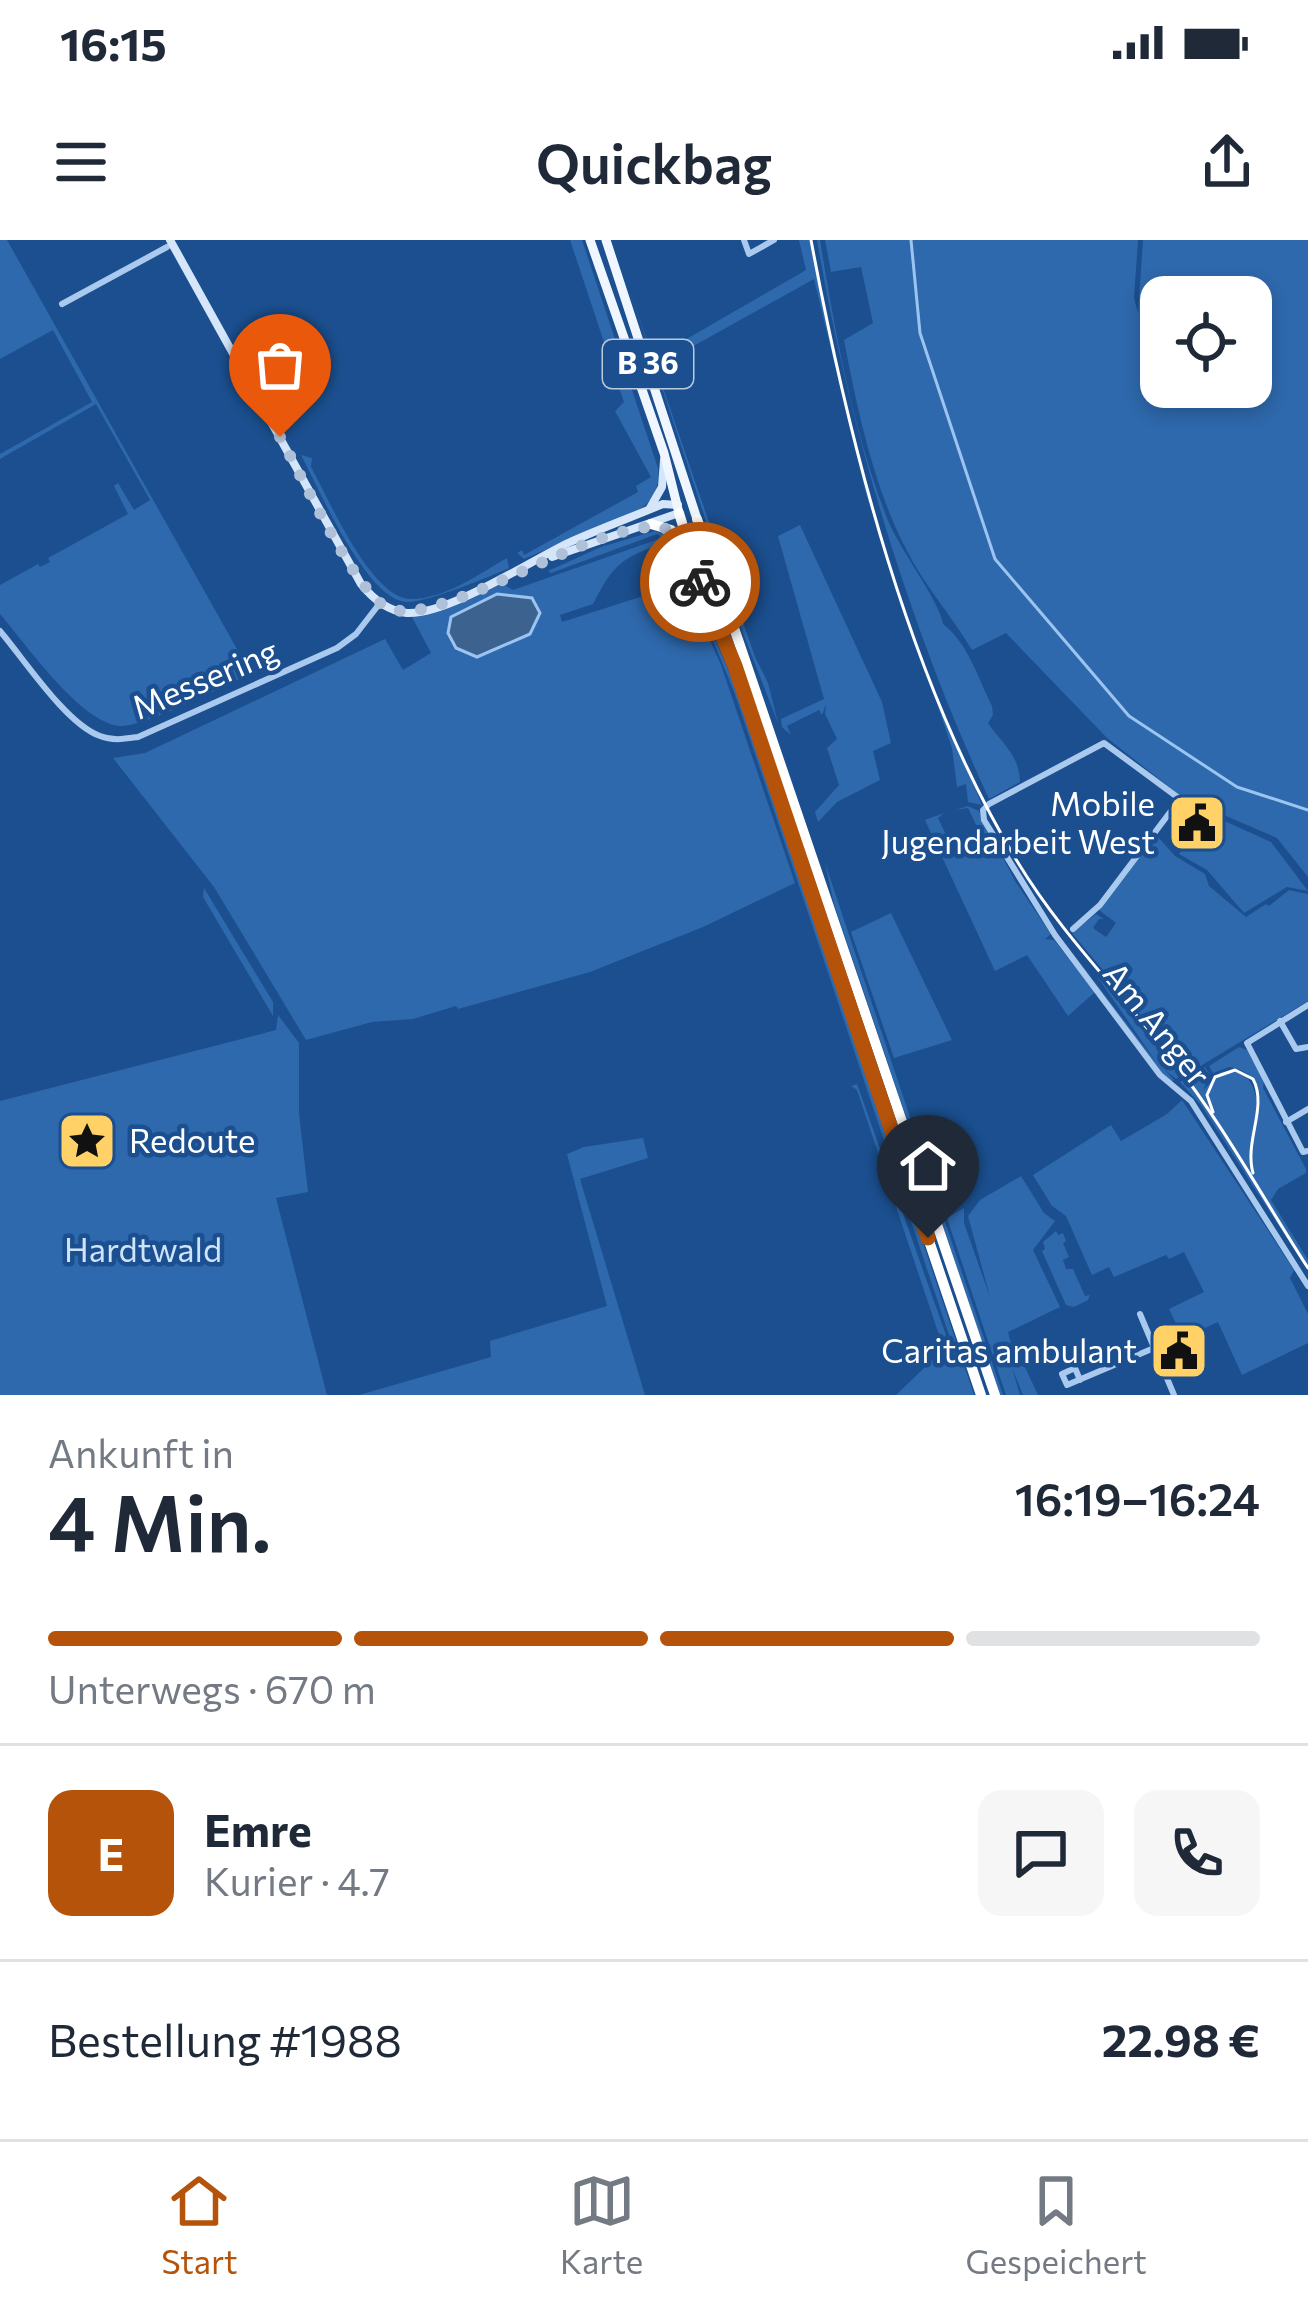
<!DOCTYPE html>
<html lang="de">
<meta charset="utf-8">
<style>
:root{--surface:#fff;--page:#f6f6f7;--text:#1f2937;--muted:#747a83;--line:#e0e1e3;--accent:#b45309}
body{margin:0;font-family:Commissioner,sans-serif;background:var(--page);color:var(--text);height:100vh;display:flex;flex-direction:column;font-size:45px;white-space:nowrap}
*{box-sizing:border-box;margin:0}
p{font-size:39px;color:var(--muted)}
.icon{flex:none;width:66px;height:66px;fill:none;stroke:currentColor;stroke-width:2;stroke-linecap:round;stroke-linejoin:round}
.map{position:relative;height:1155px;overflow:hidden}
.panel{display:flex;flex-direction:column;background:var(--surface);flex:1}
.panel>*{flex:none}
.tools{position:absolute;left:1140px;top:36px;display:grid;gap:24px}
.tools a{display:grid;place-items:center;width:132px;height:132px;border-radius:24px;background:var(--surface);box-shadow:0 6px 18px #0003;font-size:60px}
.pin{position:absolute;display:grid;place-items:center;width:102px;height:102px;color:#fff;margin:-123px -51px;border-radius:50% 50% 50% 0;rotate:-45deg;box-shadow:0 0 12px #0007}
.pin .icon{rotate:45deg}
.courier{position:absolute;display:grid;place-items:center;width:120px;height:120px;margin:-60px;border:9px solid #b45309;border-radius:50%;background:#fff;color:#222;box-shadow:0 3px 15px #0007}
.headline em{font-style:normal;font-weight:600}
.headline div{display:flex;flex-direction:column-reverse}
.headline{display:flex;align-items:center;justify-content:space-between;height:204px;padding:0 48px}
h1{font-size:78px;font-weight:600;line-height:90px}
.bar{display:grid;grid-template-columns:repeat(4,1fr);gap:18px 12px;align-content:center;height:144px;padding:0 48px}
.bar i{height:15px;border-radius:9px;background:var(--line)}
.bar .selected{background:var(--accent)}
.bar p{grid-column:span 4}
.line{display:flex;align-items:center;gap:30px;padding:0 48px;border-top:3px solid var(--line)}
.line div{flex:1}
.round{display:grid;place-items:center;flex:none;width:126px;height:126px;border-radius:24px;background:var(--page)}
.status{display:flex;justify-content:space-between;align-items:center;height:84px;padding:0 60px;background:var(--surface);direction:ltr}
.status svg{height:33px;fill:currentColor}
header{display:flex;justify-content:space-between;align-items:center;height:156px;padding:0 48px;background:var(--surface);font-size:54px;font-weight:600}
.tab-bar{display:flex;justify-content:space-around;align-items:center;height:168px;border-top:3px solid var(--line);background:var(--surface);font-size:33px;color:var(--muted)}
.tab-bar a{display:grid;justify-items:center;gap:6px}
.tab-bar .selected{color:var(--accent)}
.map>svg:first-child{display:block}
.green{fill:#2e69ad;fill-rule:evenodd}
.water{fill:#3c6290;stroke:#9cc4f0;stroke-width:3}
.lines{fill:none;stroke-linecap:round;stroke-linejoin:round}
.stream{stroke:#9cc4f0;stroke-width:3}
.street{stroke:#a9c9ee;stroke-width:6}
.secondary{stroke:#d6e6fa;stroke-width:8}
.primary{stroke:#f0f6ff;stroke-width:9}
.highway{stroke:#fff;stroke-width:10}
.tram{stroke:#fff;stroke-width:3}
.done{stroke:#afc1d8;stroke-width:12;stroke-dasharray:0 21.6}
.route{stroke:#b45309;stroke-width:15}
.labels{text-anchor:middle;stroke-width:9;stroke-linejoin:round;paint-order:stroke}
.shield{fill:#1b4f8f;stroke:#bbcadd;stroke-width:3}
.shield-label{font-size:30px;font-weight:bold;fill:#fff}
.street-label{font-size:33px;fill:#fff;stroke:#1b4f8f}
.poi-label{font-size:33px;fill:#fff;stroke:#1b4f8f;text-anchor:end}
.park-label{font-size:33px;fill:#cfe3fa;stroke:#1b4f8f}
</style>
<div class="status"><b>16:15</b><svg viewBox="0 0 49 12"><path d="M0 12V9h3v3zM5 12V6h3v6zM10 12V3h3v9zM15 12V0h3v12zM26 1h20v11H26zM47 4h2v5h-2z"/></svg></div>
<header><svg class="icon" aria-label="menu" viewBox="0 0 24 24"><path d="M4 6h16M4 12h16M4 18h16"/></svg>Quickbag<svg class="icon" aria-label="share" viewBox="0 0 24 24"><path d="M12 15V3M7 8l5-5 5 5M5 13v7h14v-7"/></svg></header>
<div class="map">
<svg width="1308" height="1155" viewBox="0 0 1308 1155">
<rect width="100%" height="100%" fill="#1b4f8f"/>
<g class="green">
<path d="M0,0H7L251,434C222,446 148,486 121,486C82,485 25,403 0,374V345L38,324L40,327L50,322L48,318L128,274L114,246L118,243L134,270L150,260L96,164L0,219V214L92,162L53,90L0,119Z"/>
<path d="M570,0H582L658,228C660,246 655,259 639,270L524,319L517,313L522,310L524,315L638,252L636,246L651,237L615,171L624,162Z"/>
<polygon points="799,0 810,0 843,159 883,304 930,441 982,565 968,562 966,544 957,547 952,508 866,254 814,39 663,123 659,115 806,30"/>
<path d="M817,0H820C835,93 853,190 887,278C899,309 939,360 943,384C968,403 978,438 992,466L993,475L988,483C1001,502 1020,516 1020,542L989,559C908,383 850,192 817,0Z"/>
<path d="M825,0H1138L1134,58L1138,73L1143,0H1308V637L1277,598L1182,557L1107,498L1006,393L972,410C951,375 923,344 905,307C873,245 857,168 844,100L873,83L861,27L831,32ZM1251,57V147H1161V57Z"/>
<polygon points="629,48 755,417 768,443 778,483 743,393"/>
<path d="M301,215L312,218L311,227C329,259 371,359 411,359C445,359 479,334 507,318L509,328C491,336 427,363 406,362C366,359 319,249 301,215Z"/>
<polygon points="688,283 717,367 735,400 990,1155 745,435 714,366"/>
<polygon points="800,285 882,462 891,503 873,511 880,540 837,562 818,582 815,572 839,545 827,508 837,499 825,474 826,464 822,475 819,470 787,486 791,495 782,487 781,479 824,459 778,296"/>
<polygon points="655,291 677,300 681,308 705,377 738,452 974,1155 896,1155 946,1107 949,1095 735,454 674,305 657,294 551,333 548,331 601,307"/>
<path d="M659,299L671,309L680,335L666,340L650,308C616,321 610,332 593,364L560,375L562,382L684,343L721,425L795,643L703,687L590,732L458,769L456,766L413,779L372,782L306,800L214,647L113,518L145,513L385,399L403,430L431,413L412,377L501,343L513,350Z"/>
<polygon points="1187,564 1271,602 1308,651 1287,647 1244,673 1207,630 1179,614 1202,585 1187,572 1181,573"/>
<polygon points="968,566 979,571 1015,641 1051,694 1045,699 1054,700 1095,752 1068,776 1027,715 995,731 925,580 944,573 938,578 953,609 979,591 968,568 955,570"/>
<polygon points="1154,597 1158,597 1175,616 1205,634 1209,646 1246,677 1266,664 1269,666 1289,650 1308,654 1308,761 1189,833 1072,693 1096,674 1104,679 1099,679 1093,688 1106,697 1116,683 1099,670"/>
<polygon points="825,623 1003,1155 1000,1155 834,664"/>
<polygon points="204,648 273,762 273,776 203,657"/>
<polygon points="891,673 952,800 894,818 851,692"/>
<polygon points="1065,703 1159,826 1096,735 1181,836 1176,839 1164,829 1174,840 1171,842 1164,836"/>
<polygon points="278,775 299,803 299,873 308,952 276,958 327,1155 0,1155 0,861 276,790"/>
<path d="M1239,807L1247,810L1264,841L1263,848L1306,929V933L1278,949L1271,960L1308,1020V1031L1201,865L1180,842L1205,827L1210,835L1203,850L1221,832C1251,827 1255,849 1259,871C1263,847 1254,831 1229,827L1213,833L1209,826Z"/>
<polygon points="857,844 946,1095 942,1104 857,850 851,846"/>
<polygon points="1182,860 1294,1030 1290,1038 1308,1074 1308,1103 1242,1135 1218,1082 1183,1098 1169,1069 1204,1052 1184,1012 1169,1019 1166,1015 1114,1037 1109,1027 1092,1035 1066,976 1052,966 1033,935 1111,885 1121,901 1167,874"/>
<polygon points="643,898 648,918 580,939 645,1155 359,1155 491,1117 490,1101 607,1066 567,914 584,907"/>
<polygon points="1021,936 1044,973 1055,981 1033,1010 1060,1067 1008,1092 1012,1108 1018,1112 1038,1155 1023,1155 1012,1128 1020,1155 1006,1155 947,978 964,968 964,983 990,1057 968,976 980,960"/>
<polygon points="1056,991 1058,995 1063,993 1066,1001 1063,1003 1069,1017 1063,1020 1066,1029 1073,1029 1085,1056 1090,1055 1088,1060 1074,1067 1066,1065 1042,1011 1045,1009 1043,1002"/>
</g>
<polygon class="water" points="497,354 532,358 540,373 530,394 477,417 456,408 448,393 451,377"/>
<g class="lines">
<polyline class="stream" points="911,0 920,93 995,319 1129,476 1237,547 1308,570"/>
<g class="street">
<polyline points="744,0 749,14 774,0"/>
<polyline points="62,64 167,7"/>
<path d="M0,391C24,419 66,484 100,496C113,501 124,499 138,497L337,408L356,394L380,363"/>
<polyline points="1073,689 1100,665 1180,559 1104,503 989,564 983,570 984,580 1055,695 1160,835 1191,861 1308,1046"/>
<polyline points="1308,765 1247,803 1303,912 1308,911"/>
<polyline points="1280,781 1296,809 1308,807"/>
<polyline points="1286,882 1308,869"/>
<polyline points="1140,1074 1174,1155"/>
<polyline points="1080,1140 1075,1128 1062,1134 1067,1145 1154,1108"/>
</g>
<g class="secondary">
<path d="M170,0L361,344C373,359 387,371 407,373C448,375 530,321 568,303C599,289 632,277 663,264L678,265"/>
<polyline points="650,268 662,247 664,220"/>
<polyline points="552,317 679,273"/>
</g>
<g class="primary">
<polyline points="590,0 664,213 679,273"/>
<polyline points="606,0 697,279"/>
</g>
<g class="highway">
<polyline points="679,273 709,371 735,426 981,1155"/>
<polyline points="697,279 995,1155"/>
<polyline points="651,284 671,290 685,301"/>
</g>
<g class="tram">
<path d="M811,0C849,203 909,443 1017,621C1063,697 1121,752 1174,822C1224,886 1264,960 1308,1028"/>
<path d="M1213,872L1207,855L1215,837L1235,830L1253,839C1268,867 1244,901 1253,933"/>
</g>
</g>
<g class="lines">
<path class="done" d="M280,197C300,232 356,354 388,368C443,392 625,258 675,293C691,304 694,325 700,342"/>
<polyline class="route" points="700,342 735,426 928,998"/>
</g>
<defs>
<symbol id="civic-square" viewBox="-11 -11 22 22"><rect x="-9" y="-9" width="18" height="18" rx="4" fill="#ffd166" stroke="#1b4f8f"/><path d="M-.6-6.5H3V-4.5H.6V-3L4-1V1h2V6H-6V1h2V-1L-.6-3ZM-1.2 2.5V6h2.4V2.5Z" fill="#111"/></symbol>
<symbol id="sight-square" viewBox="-11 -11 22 22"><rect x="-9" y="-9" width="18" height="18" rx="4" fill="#ffd166" stroke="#1b4f8f"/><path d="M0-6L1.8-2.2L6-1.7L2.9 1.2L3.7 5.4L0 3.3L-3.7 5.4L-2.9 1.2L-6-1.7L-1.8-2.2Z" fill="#111"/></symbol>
</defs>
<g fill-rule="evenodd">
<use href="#civic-square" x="1164" y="550" width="66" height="66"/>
<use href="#sight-square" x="54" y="868" width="66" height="66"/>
<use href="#civic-square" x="1146" y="1078" width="66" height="66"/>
</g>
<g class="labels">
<rect class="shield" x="603" y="100" width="90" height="48" rx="9"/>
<g class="shield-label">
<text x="648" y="134">B 36</text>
</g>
<g class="street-label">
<text transform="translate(205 439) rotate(-23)" y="12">Messering</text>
<text transform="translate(1157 784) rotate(51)" y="12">Am Anger</text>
</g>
<g class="poi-label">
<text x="1155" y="576">Mobile<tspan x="1155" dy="38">Jugendarbeit West</tspan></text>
<text x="129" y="913" text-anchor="start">Redoute</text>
<text x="1137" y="1123">Caritas ambulant</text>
</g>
<g class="park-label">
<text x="143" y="1022">Hardtwald</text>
</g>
</g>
</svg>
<div class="tools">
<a><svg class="icon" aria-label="locate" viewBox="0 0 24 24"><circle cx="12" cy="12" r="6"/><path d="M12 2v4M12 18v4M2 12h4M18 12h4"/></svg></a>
</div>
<div class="pin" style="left:280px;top:197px;background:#ea580c"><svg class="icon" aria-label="bag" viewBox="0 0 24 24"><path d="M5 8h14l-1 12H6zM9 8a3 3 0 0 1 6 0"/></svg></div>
<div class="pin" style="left:928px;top:998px;background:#1f2937"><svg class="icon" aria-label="home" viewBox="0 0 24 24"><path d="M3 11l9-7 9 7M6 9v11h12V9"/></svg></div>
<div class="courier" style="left:700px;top:342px"><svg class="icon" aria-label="bike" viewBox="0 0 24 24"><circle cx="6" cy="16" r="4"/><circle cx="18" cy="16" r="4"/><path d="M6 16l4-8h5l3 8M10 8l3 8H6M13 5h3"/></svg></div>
</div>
<section class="panel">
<div class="headline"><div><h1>4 Min.</h1><p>Ankunft in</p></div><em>16:19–16:24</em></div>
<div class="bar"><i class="selected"></i><i class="selected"></i><i class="selected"></i><i></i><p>Unterwegs · 670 m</p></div>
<div class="line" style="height:216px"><b class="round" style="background:var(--accent);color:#fff">E</b><div><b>Emre</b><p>Kurier · 4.7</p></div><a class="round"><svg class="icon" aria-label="chat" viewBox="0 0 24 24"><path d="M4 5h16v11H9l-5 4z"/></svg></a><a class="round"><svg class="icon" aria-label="phone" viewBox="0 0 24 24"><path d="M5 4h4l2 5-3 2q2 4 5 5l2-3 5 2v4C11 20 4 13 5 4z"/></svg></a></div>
<div class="line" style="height:156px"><div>Bestellung #1988</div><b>22.98 €</b></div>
</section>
<nav class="tab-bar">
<a class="selected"><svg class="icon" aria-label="home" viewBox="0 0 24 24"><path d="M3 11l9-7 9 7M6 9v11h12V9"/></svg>Start</a>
<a><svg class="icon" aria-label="map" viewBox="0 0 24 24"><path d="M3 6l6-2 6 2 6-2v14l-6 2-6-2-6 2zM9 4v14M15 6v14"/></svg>Karte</a>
<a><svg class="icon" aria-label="saved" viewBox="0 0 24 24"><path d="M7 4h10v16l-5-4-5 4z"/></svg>Gespeichert</a>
</nav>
